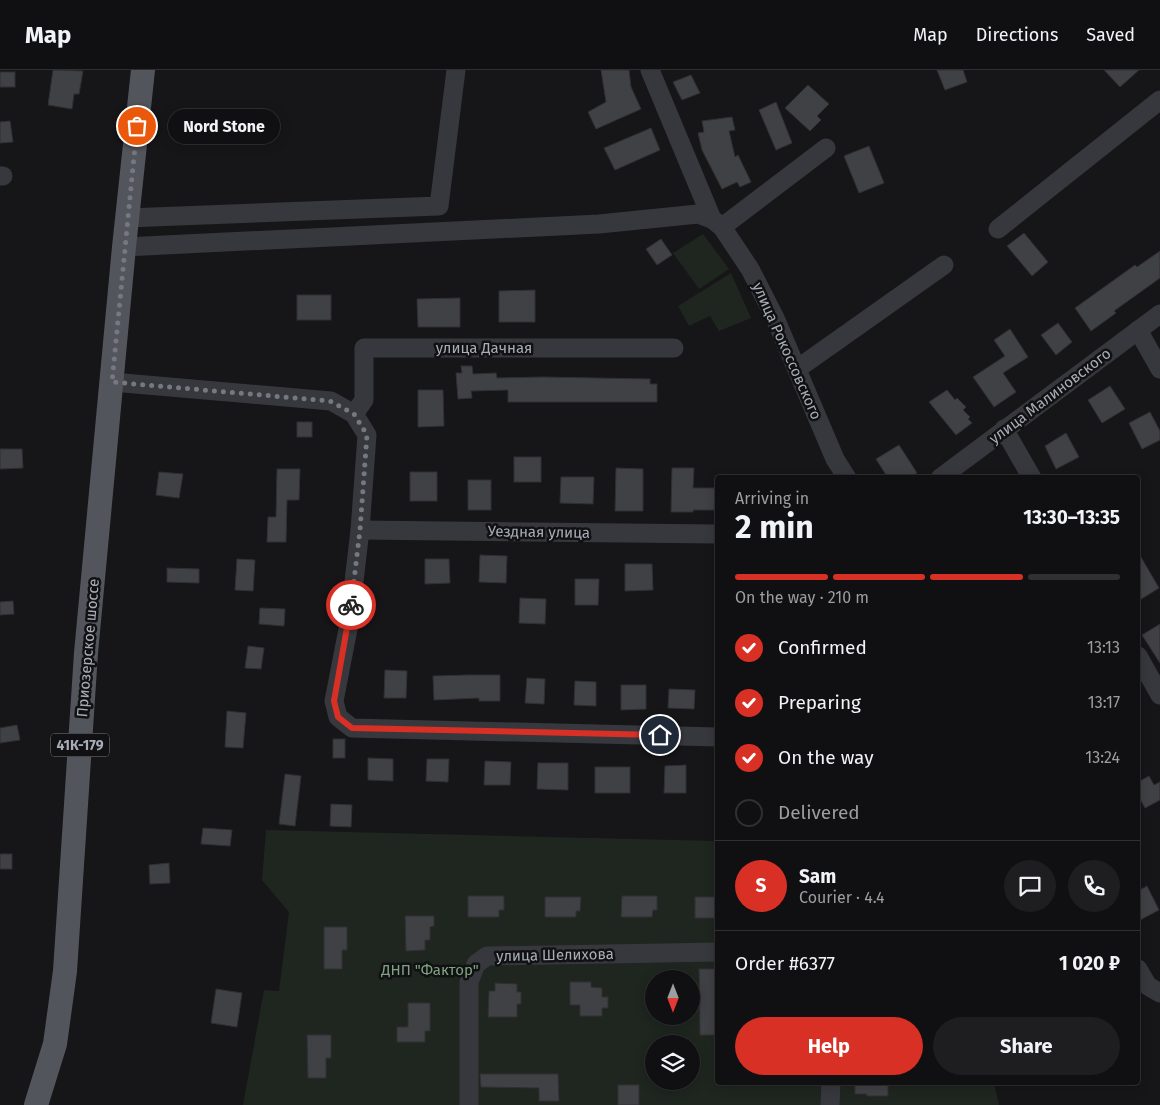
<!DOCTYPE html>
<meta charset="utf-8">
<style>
:root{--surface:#101012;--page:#1e1e20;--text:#f1f3f6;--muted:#9c9d9f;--line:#303032;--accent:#d93025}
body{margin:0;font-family:"Fira Sans",sans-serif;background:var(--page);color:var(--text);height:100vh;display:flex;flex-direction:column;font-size:19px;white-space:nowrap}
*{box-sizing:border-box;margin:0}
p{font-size:16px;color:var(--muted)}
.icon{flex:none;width:28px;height:28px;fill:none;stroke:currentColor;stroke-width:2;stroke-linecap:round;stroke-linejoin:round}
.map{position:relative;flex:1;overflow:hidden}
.details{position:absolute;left:715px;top:405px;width:425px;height:610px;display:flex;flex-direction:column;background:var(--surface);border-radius:5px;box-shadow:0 2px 12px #0003,0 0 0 1px var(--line)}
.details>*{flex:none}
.needle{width:32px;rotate:180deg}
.tools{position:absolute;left:645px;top:900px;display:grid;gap:10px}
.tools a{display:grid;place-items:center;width:55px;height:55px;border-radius:50%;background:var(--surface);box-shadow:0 2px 12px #0003,0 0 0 1px var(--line);font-size:25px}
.pin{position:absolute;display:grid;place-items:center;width:42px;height:42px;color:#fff;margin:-21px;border:2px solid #fff;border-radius:50%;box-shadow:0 1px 5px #0007}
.courier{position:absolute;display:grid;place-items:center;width:50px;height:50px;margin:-25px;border:4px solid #d93025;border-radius:50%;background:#fff;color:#222;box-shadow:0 1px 6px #0007}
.bubble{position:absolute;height:35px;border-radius:18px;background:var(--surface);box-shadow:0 2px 12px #0003,0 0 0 1px var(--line);font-size:16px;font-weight:700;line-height:35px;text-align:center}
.headline em{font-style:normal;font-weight:700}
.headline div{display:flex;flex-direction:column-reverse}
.headline{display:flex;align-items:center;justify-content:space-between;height:85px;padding:0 20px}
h1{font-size:32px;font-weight:700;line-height:38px}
.bar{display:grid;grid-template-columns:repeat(4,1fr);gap:8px 5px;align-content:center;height:60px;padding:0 20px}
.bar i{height:6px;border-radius:4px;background:var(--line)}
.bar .active{background:var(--accent)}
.bar p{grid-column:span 4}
.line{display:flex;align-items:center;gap:12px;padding:0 20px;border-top:1px solid var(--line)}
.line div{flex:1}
.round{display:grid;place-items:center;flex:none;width:52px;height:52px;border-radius:26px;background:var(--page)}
ol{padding:0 20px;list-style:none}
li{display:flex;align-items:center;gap:15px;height:55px}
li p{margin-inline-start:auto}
li .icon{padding:5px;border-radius:50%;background:var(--accent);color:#fff;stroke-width:4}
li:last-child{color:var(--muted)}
li i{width:28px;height:28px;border:2px solid var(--line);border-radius:50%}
.cta{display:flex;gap:10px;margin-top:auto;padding:10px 20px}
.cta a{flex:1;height:58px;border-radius:30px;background:var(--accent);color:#fff;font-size:20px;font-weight:700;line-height:58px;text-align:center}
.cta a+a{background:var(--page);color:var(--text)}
header{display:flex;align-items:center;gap:30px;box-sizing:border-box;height:70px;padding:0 25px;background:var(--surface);border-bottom:1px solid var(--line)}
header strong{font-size:24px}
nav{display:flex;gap:28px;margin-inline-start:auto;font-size:18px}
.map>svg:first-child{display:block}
.green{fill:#1e261f;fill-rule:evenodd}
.building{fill:#404145;stroke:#303034}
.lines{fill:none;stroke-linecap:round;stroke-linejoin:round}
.minor{stroke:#37383d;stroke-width:19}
.major{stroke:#53555c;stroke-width:24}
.done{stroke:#757880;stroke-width:5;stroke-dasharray:0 9}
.route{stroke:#d93025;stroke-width:6}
.labels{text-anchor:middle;stroke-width:5;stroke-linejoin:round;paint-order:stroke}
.shield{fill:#111113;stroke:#7b7e86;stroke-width:1}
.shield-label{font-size:14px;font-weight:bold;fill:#a8adb8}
.street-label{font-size:15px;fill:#a8adb8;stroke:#111113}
.park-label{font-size:15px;fill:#7fa381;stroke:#111113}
</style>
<header>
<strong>Map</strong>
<nav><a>Map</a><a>Directions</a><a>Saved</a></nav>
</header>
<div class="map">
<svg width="1160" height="1035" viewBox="0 0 1160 1035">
<rect width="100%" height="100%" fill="#161618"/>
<g class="green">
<polygon points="703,164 729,199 699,219 673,183"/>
<polygon points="731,203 751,248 719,261 710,246 689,256 678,236"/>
<path d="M266,760L717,771L718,1012L994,1013L999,1035H243L264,920L279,921L289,842L262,810ZM654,909H691V946H654ZM654,974H691V1011H654Z"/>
</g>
<g class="building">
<polygon points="53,0 83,1 79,24 74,24 72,39 48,35"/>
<polygon points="601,0 629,0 631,17 641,39 596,59 588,42 606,32"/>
<polygon points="937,0 963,0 967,12 945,20"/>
<polygon points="1104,0 1139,0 1120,17"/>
<rect x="0" y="2" width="15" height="15"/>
<polygon points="691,5 700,23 682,30 673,12"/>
<polygon points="808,15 829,34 817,46 821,50 810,61 785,38"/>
<polygon points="776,32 792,73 776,80 759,40"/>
<polygon points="732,47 735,60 729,61 735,87 738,85 751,112 740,117 737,112 722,119 702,80 698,63 704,62 702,51"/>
<polygon points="10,51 13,72 0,73 0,52"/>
<polygon points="651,58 660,80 615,100 604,78"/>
<polygon points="869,76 884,113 859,123 844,86"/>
<polygon points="1024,163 1048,192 1032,206 1007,176"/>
<polygon points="661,169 672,185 657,195 646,179"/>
<polygon points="1160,181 1160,208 1114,241 1116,243 1091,261 1075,238 1135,195 1137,197"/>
<polygon points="535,220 535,252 499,252 499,221"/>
<rect x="297" y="225" width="34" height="25"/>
<polygon points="460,228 460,257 418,257 417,229"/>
<polygon points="1058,253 1072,272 1056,285 1041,265"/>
<polygon points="1010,259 1028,287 1003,303 1016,322 994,337 973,307 1005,286 994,270"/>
<polygon points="461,296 472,296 473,304 496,303 497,308 543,307 650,309 650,314 657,314 657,332 508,332 508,320 471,321 472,328 458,329 456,303 462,303"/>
<polygon points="1110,316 1125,339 1102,353 1088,330"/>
<polygon points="418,320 443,320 444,356 418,357"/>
<polygon points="947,320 955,330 957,328 966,337 963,340 970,347 968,349 972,353 956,365 929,332"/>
<polygon points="1150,342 1160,361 1160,370 1142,379 1129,353"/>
<rect x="297" y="352" width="15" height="15"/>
<polygon points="1066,363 1079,387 1056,399 1045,376"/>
<polygon points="899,375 917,403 909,408 888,408 876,389"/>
<polygon points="0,379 22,379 23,398 0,399"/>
<rect x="514" y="387" width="27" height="25"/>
<polygon points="616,398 643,399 643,441 615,441"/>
<polygon points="672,398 694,398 693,418 718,418 718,440 693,440 693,442 671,442"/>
<polygon points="277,399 300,399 299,430 287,430 286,472 267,472 268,447 276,447"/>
<polygon points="159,402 183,404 179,428 156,425"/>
<rect x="410" y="402" width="27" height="29"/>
<polygon points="561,407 594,407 593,434 560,433"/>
<rect x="468" y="410" width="23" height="30"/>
<polygon points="1138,482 1159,518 1138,531"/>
<polygon points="480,485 507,486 506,513 479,512"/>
<polygon points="237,489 255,490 253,521 235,520"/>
<polygon points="425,489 449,489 450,513 425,514"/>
<polygon points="625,494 652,494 653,520 625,521"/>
<polygon points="167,498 199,499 199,513 167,512"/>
<polygon points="575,509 599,509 598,535 575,535"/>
<polygon points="520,528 546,529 545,554 519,553"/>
<polygon points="13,531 14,544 0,545 0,532"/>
<polygon points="260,538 285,539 284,556 259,554"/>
<polygon points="1160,554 1160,593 1142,565"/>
<polygon points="248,576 264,578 261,599 245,598"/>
<polygon points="385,600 407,601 406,628 384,628"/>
<polygon points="468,605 500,605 500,631 479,631 479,628 434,630 433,606"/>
<polygon points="527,608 545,609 544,634 525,633"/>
<polygon points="575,611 596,612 596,636 574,635"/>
<polygon points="621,615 646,615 646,639 621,640"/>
<polygon points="669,619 695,620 694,639 668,638"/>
<polygon points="227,641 246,643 243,678 225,677"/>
<polygon points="17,655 20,670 0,673 0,658"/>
<rect x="333" y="669" width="12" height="19"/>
<polygon points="368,688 393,689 393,711 368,710"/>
<polygon points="427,689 449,689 448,712 426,711"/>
<polygon points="485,691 511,692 510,715 484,715"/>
<polygon points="538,693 568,693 568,720 537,719"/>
<polygon points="686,695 686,723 664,723 665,696"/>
<rect x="595" y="697" width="35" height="26"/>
<polygon points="285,704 301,706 295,756 279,754"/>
<polygon points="1149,706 1154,715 1160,712 1160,730 1145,738 1138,725 1138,712"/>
<polygon points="331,734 352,735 351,757 330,756"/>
<polygon points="203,758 232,760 230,776 201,774"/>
<rect x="0" y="784" width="12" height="15"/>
<polygon points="169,793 170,813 150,814 149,795"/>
<polygon points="1147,816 1159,840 1138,851 1138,821"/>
<polygon points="468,826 504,826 504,840 499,840 499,847 468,847"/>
<polygon points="622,826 657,826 657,840 653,840 652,847 621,847"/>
<polygon points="545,827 581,827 580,841 576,841 576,847 545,847"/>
<rect x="695" y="827" width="23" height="21"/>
<polygon points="405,846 434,846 434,856 430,857 430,870 425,870 425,880 406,881"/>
<polygon points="324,857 347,857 347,880 342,880 342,899 324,899"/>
<polygon points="699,899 718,899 718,965 700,965"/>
<polygon points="570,912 591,912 591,917 602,918 602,927 608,927 608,938 602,938 602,946 580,946 580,935 570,935"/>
<polygon points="495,913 517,914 517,922 521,922 521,934 517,934 517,947 488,947 489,921 495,921"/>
<polygon points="216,919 242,923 237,957 211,953"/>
<polygon points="408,933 430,933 430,961 425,961 425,972 397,972 397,957 408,957"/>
<polygon points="307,965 331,965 331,988 326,988 326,1008 308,1008"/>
<polygon points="480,1004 558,1004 559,1031 539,1031 539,1018 481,1017"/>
<polygon points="855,1012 888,1012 888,1026 867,1026 867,1024 855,1024"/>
<rect x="618" y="1015" width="21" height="20"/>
</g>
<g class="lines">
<g class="minor">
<polyline points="650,0 712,149 722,157 826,78"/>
<polyline points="0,106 3,106"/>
<polyline points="127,148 439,136 456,0"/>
<polyline points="722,157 750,199 775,248 835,389 847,408"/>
<polyline points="998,159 1160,30"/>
<polyline points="124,177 599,154 698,144 712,149"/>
<polyline points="1138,260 1160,299"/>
<polyline points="797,299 944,195"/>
<polyline points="112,312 331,331 354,344 367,365 360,460 349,554 334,631 338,647 352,658 718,667"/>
<polyline points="354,344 364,330 364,278 674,278"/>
<polyline points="1004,359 1032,408"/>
<polyline points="940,408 1160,244"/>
<polyline points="360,460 718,464"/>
<polyline points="1138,586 1160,625"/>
<polyline points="1138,899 1148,916 1160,923"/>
<polyline points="469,1035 469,912 476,894 487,886 718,882"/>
<polyline points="830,1035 831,1012"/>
</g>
<polyline class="major" points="36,1035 55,974 65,901 86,583 124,177 143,0"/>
</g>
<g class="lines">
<polyline class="done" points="137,56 112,312 330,331 354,344 367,365 360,460 351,535"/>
<polyline class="route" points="351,535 334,631 338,647 352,658 660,665"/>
</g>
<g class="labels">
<rect class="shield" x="51" y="663.5" width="58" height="23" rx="4"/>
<g class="shield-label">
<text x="80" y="680">41К-179</text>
</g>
<g class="street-label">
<text x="484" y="283">улица Дачная</text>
<text transform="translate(787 281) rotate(66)" y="5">улица Рокоссовского</text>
<text transform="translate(1050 326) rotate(-37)" y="5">улица Малиновского</text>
<text transform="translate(539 462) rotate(1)" y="5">Уездная улица</text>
<text transform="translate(88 578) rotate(-85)" y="5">Приозерское шоссе</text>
<text transform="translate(555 885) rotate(-1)" y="5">улица Шелихова</text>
</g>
<g class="park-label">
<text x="430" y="905">ДНП "Фактор"</text>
</g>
</g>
</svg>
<div class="tools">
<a><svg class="needle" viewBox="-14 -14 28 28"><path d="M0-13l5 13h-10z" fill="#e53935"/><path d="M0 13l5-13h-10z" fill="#9c9d9f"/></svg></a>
<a><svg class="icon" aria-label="layers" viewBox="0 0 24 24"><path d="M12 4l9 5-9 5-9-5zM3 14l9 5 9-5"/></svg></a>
</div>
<div class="pin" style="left:137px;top:56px;background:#ea580c"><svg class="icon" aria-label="bag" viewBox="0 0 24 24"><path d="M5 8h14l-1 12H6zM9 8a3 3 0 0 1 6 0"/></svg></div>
<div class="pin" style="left:660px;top:665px;background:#1f2937"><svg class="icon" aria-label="home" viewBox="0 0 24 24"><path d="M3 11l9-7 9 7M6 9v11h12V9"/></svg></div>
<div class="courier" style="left:351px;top:535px"><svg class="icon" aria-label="bike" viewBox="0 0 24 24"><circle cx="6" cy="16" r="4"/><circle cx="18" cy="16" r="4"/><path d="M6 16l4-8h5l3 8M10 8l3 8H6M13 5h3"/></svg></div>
<div class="bubble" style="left:168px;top:39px;width:112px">Nord Stone</div>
<section class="details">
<div class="headline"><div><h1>2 min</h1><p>Arriving in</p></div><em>13:30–13:35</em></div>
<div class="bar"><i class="active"></i><i class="active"></i><i class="active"></i><i></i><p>On the way · 210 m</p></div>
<ol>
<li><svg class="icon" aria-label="check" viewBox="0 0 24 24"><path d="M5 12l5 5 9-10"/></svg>Confirmed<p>13:13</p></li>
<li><svg class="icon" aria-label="check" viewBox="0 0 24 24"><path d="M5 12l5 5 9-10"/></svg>Preparing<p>13:17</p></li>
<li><svg class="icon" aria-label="check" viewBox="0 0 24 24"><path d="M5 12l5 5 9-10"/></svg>On the way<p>13:24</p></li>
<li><i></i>Delivered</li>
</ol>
<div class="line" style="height:90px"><b class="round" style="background:var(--accent);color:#fff">S</b><div><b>Sam</b><p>Courier · 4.4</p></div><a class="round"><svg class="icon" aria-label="chat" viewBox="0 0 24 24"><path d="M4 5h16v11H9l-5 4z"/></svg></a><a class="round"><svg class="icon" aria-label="phone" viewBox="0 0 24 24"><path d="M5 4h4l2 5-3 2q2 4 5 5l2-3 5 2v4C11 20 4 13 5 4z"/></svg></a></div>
<div class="line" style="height:65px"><div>Order #6377</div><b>1 020 ₽</b></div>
<div class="cta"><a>Help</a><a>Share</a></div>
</section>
</div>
